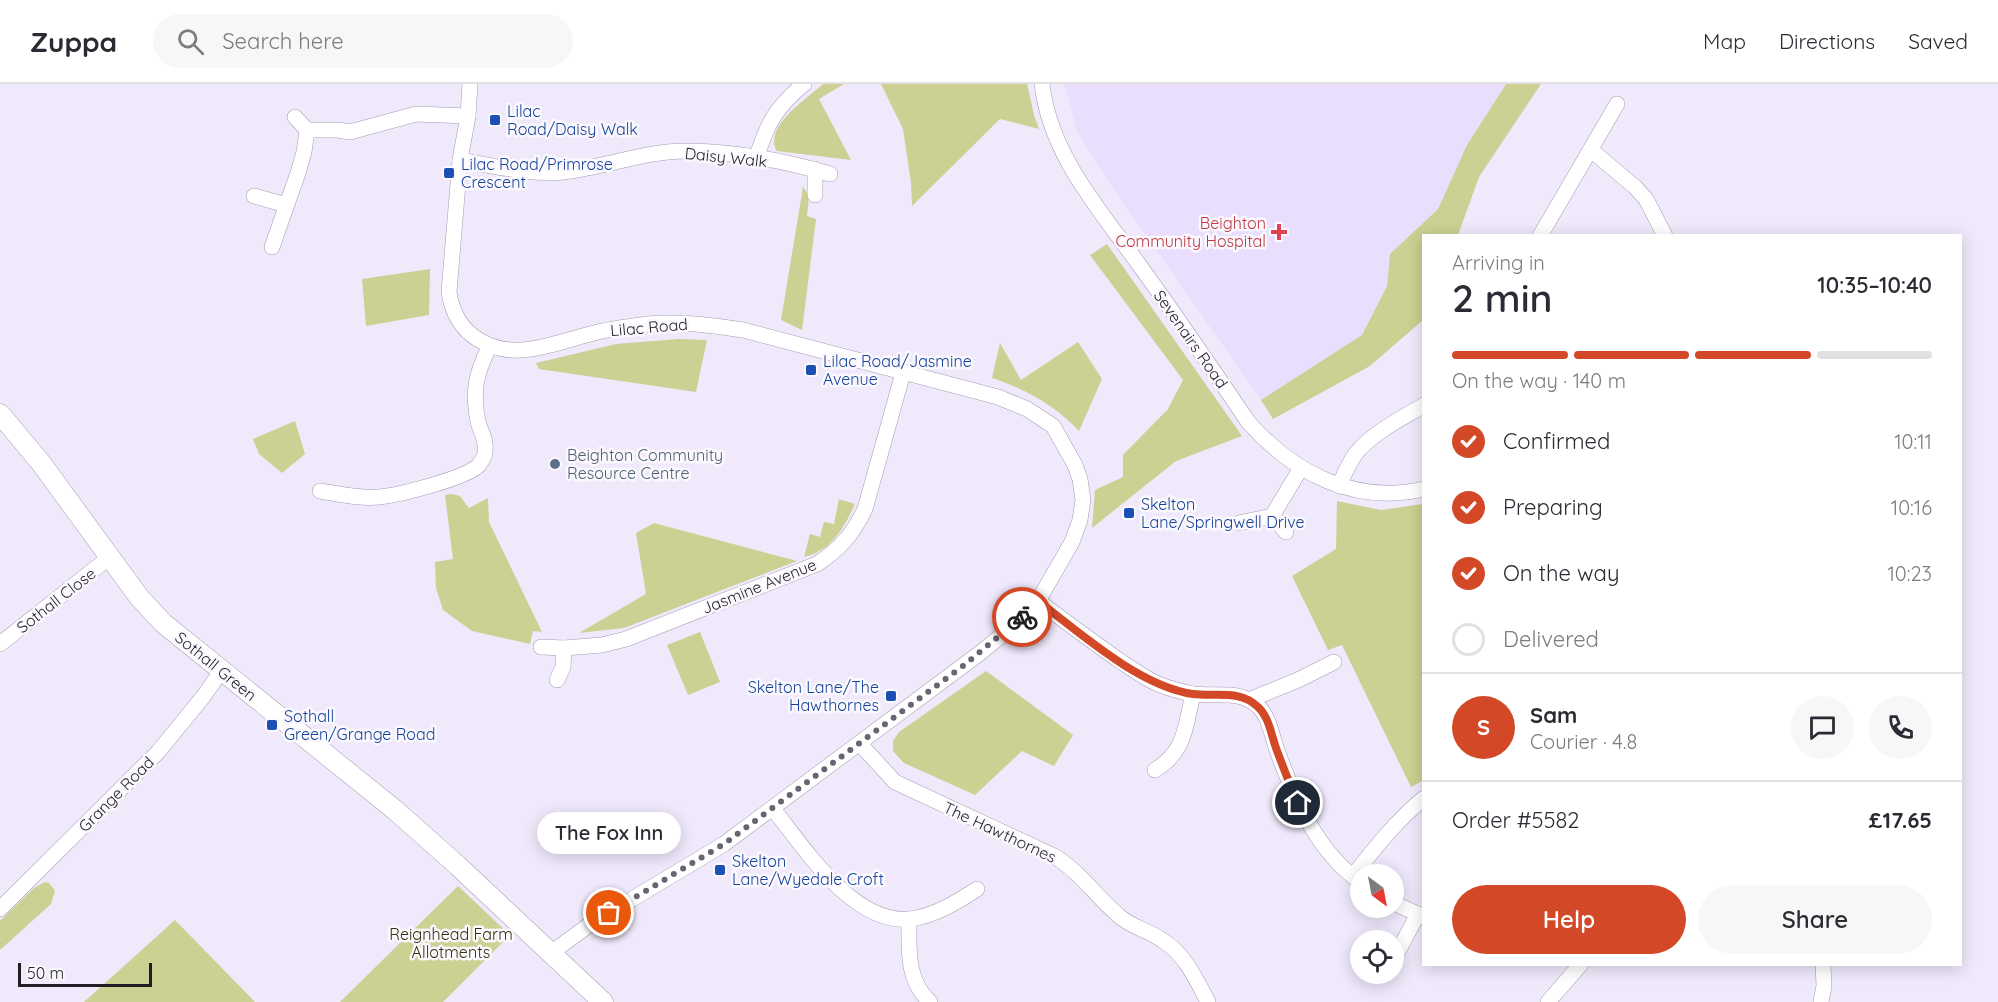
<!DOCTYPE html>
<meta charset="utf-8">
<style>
:root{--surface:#fff;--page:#f7f7f7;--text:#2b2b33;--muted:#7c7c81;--line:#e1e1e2;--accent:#d34927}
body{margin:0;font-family:Quicksand,sans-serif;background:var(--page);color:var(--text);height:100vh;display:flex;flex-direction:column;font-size:22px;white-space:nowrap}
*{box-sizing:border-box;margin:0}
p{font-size:20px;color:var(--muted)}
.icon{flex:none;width:33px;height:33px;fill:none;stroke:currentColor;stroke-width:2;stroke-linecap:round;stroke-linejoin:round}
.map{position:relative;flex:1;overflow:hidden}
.sheet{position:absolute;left:1422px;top:150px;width:540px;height:732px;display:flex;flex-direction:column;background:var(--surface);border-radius:0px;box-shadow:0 3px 15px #0003}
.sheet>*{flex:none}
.needle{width:39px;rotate:148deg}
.fabs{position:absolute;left:1350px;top:780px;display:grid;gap:12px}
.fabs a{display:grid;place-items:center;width:54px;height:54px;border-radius:50%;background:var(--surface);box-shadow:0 3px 15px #0003;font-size:30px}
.scale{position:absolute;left:18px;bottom:15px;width:134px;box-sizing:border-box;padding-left:6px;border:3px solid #201d25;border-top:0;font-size:16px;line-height:21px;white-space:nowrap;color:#201d25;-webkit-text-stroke:4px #fbf9fe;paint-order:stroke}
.pin{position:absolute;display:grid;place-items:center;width:51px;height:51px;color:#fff;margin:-26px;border:3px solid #fff;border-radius:50%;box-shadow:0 2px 6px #0007}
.courier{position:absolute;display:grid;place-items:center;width:60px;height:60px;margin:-30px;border:4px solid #d34927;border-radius:50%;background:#fff;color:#222;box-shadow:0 2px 8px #0007}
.bubble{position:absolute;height:42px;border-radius:21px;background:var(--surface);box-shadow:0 3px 15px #0003;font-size:20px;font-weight:600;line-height:42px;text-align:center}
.summary em{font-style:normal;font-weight:600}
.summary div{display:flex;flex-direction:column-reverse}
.summary{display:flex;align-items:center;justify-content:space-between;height:102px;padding:0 30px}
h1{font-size:39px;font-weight:600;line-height:45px}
.bar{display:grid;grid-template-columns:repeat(4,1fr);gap:9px 6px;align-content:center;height:72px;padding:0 30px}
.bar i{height:8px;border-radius:4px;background:var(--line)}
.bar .on{background:var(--accent)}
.bar p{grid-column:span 4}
.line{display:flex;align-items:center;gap:15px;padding:0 30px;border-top:2px solid var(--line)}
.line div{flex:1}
.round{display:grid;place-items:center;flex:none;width:63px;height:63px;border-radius:32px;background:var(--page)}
ol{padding:0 30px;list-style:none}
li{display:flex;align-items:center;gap:18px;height:66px}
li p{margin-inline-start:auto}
li .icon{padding:6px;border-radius:50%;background:var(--accent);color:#fff;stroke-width:4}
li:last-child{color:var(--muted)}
li i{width:33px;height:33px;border:3px solid var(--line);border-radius:50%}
.primary-button{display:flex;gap:12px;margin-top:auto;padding:12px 30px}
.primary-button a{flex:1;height:69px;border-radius:36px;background:var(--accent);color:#fff;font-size:24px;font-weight:600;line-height:69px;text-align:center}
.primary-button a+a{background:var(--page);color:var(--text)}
header{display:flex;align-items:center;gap:36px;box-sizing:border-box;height:84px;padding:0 30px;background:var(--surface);border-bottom:2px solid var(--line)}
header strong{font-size:28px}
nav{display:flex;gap:33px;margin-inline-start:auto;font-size:21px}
.search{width:420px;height:54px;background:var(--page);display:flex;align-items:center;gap:15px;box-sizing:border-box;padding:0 21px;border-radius:33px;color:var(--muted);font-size:22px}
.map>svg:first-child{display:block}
.built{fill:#e9defd}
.green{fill:#ccd092}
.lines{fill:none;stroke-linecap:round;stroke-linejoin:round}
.minor-casing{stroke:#a49cb2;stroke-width:16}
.tertiary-casing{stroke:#a49cb2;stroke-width:21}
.minor{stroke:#fff;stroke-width:15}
.tertiary{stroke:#fff;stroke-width:20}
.done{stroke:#696470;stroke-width:6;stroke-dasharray:0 10.8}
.route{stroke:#d34927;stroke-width:8}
.transit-dot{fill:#1a4fb4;stroke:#fbf9fe;stroke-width:2}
.health-dot{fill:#e0444e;stroke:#fbf9fe;stroke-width:2}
.service-dot{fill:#5c6f8a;stroke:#fbf9fe;stroke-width:2}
.labels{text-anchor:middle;stroke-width:5;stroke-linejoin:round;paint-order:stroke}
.transit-label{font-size:16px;fill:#164399;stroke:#fbf9fe;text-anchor:start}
.street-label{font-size:16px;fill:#201d25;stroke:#fbf9fe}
.health-label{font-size:16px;fill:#be3a42;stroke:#fbf9fe;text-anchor:end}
.service-label{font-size:16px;fill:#4e5e75;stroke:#fbf9fe;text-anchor:start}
.park-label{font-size:16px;fill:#31320f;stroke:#fbf9fe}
</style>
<header>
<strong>Zuppa</strong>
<div class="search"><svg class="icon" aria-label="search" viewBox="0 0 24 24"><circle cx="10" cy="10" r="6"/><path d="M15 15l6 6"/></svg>Search here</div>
<nav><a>Map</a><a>Directions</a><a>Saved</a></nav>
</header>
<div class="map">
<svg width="1998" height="918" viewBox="0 0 1998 918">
<rect width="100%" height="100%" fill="#f0e9fc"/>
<polygon class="built" points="1064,0 1506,0 1467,61 1438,125 1390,170 1387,202 1362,251 1261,316 1112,103 1078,49"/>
<g class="green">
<path d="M823,0H844L819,15L851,76L777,67C763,42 807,15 823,0Z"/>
<polygon points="881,0 1027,0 1034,31 1039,45 1000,35 912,122 911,99 903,45"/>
<polygon points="1506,0 1541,0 1479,93 1458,151 1424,152 1423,236 1370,282 1273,335 1261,316 1362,251 1387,202 1390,170 1438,125 1467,61"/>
<path d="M803,103C811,112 808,121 807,132L816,135L802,246L781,236Z"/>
<polygon points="1107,160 1242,352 1176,377 1092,444 1095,406 1123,393 1123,371 1168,325 1183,296 1090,171"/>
<polygon points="430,185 429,231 366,242 362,195"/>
<polygon points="678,255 707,256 696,308 539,285 536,279 616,260"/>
<path d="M1078,258L1102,295L1079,347C1055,321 1025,305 992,294L1000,259L1021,296Z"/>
<polygon points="295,337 305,370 282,389 259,370 253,355"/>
<polygon points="452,410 460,412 469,424 488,414 489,438 542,548 533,547 530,560 472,547 443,526 436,504 435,478 453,475 445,411"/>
<path d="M839,415L855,420C844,444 831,467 804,473L810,450L820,453L824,438L834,440Z"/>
<polygon points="1337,417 1381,426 1423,420 1424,696 1411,703 1342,561 1328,566 1292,492 1336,465"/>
<polygon points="654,439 797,477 624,544 579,549 646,510 636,449"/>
<polygon points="700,548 720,598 688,611 667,561"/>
<polygon points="986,587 1073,651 1054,682 1022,667 975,711 904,679 893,667 893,657 899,648"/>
<polygon points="45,798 49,799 55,807 51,820 0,866 0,837 34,804"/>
<polygon points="458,802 510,851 443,918 340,918"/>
<polygon points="175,836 255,918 84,918"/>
</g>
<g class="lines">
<defs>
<g id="minor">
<path d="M470,0L468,32L460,76L449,208C452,228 460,245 479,256C516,279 559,257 598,248C614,244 631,242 647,240C680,237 711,241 743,246L998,313L1027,325L1053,342L1075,381L1080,395L1083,416L1080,436L1072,458L1038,517L1012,543L980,569L724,760L589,841L551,869"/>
<path d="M1042,0C1050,71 1100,126 1140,182C1177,233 1213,286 1249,339C1294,389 1354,421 1424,405"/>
<polyline points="307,46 338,46 350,48 416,30 468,32"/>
<polyline points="1591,66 1635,103 1646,115 1665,152"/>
<path d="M756,75C767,40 775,24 804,0"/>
<path d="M460,76C494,82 530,91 564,88C607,83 647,66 690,67C736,68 786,77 830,90"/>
<polyline points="815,85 815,111"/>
<polyline points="254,112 286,121"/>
<polyline points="1540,152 1617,20"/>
<polyline points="272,163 298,89 304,68 307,46 295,33"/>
<path d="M1339,402C1344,391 1349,378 1357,368C1374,348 1401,335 1424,321"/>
<path d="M320,407C340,410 360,415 379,413C399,411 467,394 479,381C481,378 485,372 485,369C487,357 481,348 478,338C472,307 476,290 489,263"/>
<polyline points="1272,432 1286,448"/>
<polyline points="1239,439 1272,432 1301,384"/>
<path d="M1038,517C1066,538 1094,559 1123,579C1134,586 1146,595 1158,600C1168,604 1182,608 1193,610C1216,613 1241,605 1259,623C1270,634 1272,654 1278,669C1296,718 1317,767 1360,798"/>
<polyline points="0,560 111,472"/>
<polyline points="541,563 564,564 563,583 557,596"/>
<path d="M564,564L602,561L626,555L817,480C840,465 853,450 865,425L903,289"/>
<polyline points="1249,616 1298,596 1334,578"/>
<path d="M860,660L895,698L1054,772C1079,787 1096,812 1118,831C1130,843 1148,846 1162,856C1185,870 1196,895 1208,918"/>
<path d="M1155,686C1186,667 1185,643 1193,610"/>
<path d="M773,725C804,763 853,841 910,835C935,832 957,818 977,805"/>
<path d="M1353,792C1375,764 1396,737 1424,714"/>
<polyline points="1394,819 1424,833"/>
<polyline points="0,825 158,668 203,613 222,586"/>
<path d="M909,835C909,865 906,896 930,918"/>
<polyline points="1396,871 1418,830"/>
<polyline points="1548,918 1581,880"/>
<polyline points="1821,918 1824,902 1823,880"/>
</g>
<polyline id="tertiary" points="0,330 41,379 139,513 163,539 395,726 457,781 603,918"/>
</defs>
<use href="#minor" class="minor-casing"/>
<use href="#tertiary" class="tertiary-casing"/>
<use href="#minor" class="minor"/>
<use href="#tertiary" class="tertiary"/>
</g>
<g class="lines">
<polyline class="done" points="609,829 724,760 963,582 1022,533"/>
<path class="route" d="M1022,533L1038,517C1080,549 1139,602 1193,610C1216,613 1240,605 1258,623C1269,633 1271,650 1276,664C1283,683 1290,701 1298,719"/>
</g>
<g class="transit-dot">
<rect x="489" y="30" width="12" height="12" rx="3"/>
<rect x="443" y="83" width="12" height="12" rx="3"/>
<rect x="805" y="280" width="12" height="12" rx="3"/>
<rect x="1123" y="423" width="12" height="12" rx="3"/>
<rect x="885" y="606" width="12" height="12" rx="3"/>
<rect x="266" y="635" width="12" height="12" rx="3"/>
<rect x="714" y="780" width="12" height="12" rx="3"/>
</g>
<path class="health-dot" d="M1276 139h6v6h6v6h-6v6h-6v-6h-6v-6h6z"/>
<circle class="service-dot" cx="555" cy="380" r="6"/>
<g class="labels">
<g class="transit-label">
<text x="507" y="33">Lilac<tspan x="507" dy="18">Road/Daisy Walk</tspan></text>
<text x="461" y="86">Lilac Road/Primrose<tspan x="461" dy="18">Crescent</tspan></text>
<text x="823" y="283">Lilac Road/Jasmine<tspan x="823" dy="18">Avenue</tspan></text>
<text x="1141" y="426">Skelton<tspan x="1141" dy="18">Lane/Springwell Drive</tspan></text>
<text x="879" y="609" text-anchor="end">Skelton Lane/The<tspan x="879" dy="18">Hawthornes</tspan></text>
<text x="284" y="638">Sothall<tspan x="284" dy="18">Green/Grange Road</tspan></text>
<text x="732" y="783">Skelton<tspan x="732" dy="18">Lane/Wyedale Croft</tspan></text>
</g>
<g class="street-label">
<text transform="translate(726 73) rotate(6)" y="6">Daisy Walk</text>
<text transform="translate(649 243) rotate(-5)" y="6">Lilac Road</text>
<text transform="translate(1191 255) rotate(55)" y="6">Sevenairs Road</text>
<text transform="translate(759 502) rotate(-22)" y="6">Jasmine Avenue</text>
<text transform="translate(56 516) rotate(-38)" y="6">Sothall Close</text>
<text transform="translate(216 582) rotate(39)" y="6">Sothall Green</text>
<text transform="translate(116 710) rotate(-45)" y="6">Grange Road</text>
<text transform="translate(1000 748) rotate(25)" y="6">The Hawthornes</text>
</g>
<g class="health-label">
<text x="1266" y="145">Beighton<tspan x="1266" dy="18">Community Hospital</tspan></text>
</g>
<g class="service-label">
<text x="567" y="377">Beighton Community<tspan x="567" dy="18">Resource Centre</tspan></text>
</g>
<g class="park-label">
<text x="451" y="856">Reignhead Farm<tspan x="451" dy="18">Allotments</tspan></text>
</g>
</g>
</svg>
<div class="fabs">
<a><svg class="needle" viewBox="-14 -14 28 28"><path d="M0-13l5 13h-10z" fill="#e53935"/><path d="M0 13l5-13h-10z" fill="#7c7c81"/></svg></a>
<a><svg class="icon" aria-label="locate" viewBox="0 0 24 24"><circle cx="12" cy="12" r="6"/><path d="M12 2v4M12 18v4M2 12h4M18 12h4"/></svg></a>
</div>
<div class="scale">50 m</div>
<div class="pin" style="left:609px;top:829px;background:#ea580c"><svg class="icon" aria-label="bag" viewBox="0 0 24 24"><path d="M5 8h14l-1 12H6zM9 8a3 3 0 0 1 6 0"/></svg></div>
<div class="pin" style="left:1298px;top:719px;background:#1f2937"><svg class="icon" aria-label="home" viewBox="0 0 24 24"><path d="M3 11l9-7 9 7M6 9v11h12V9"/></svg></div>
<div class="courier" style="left:1022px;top:533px"><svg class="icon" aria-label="bike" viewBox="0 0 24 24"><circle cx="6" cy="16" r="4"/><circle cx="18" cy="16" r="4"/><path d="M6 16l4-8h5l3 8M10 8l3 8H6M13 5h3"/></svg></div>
<div class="bubble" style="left:537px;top:728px;width:144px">The Fox Inn</div>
<section class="sheet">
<div class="summary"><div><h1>2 min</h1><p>Arriving in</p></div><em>10:35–10:40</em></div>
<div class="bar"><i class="on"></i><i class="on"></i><i class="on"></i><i></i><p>On the way · 140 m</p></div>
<ol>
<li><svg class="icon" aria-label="check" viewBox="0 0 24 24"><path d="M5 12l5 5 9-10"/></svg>Confirmed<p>10:11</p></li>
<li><svg class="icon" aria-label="check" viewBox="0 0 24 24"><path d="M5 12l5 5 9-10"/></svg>Preparing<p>10:16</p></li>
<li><svg class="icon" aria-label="check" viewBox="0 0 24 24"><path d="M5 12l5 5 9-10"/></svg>On the way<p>10:23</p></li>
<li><i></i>Delivered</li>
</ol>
<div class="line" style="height:108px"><b class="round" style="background:var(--accent);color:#fff">S</b><div><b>Sam</b><p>Courier · 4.8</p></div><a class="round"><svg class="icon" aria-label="chat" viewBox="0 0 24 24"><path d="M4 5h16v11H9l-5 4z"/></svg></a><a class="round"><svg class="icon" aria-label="phone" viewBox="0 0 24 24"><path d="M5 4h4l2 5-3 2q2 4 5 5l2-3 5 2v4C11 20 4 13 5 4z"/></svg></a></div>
<div class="line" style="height:78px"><div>Order #5582</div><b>£17.65</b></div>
<div class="primary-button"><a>Help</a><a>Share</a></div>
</section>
</div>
